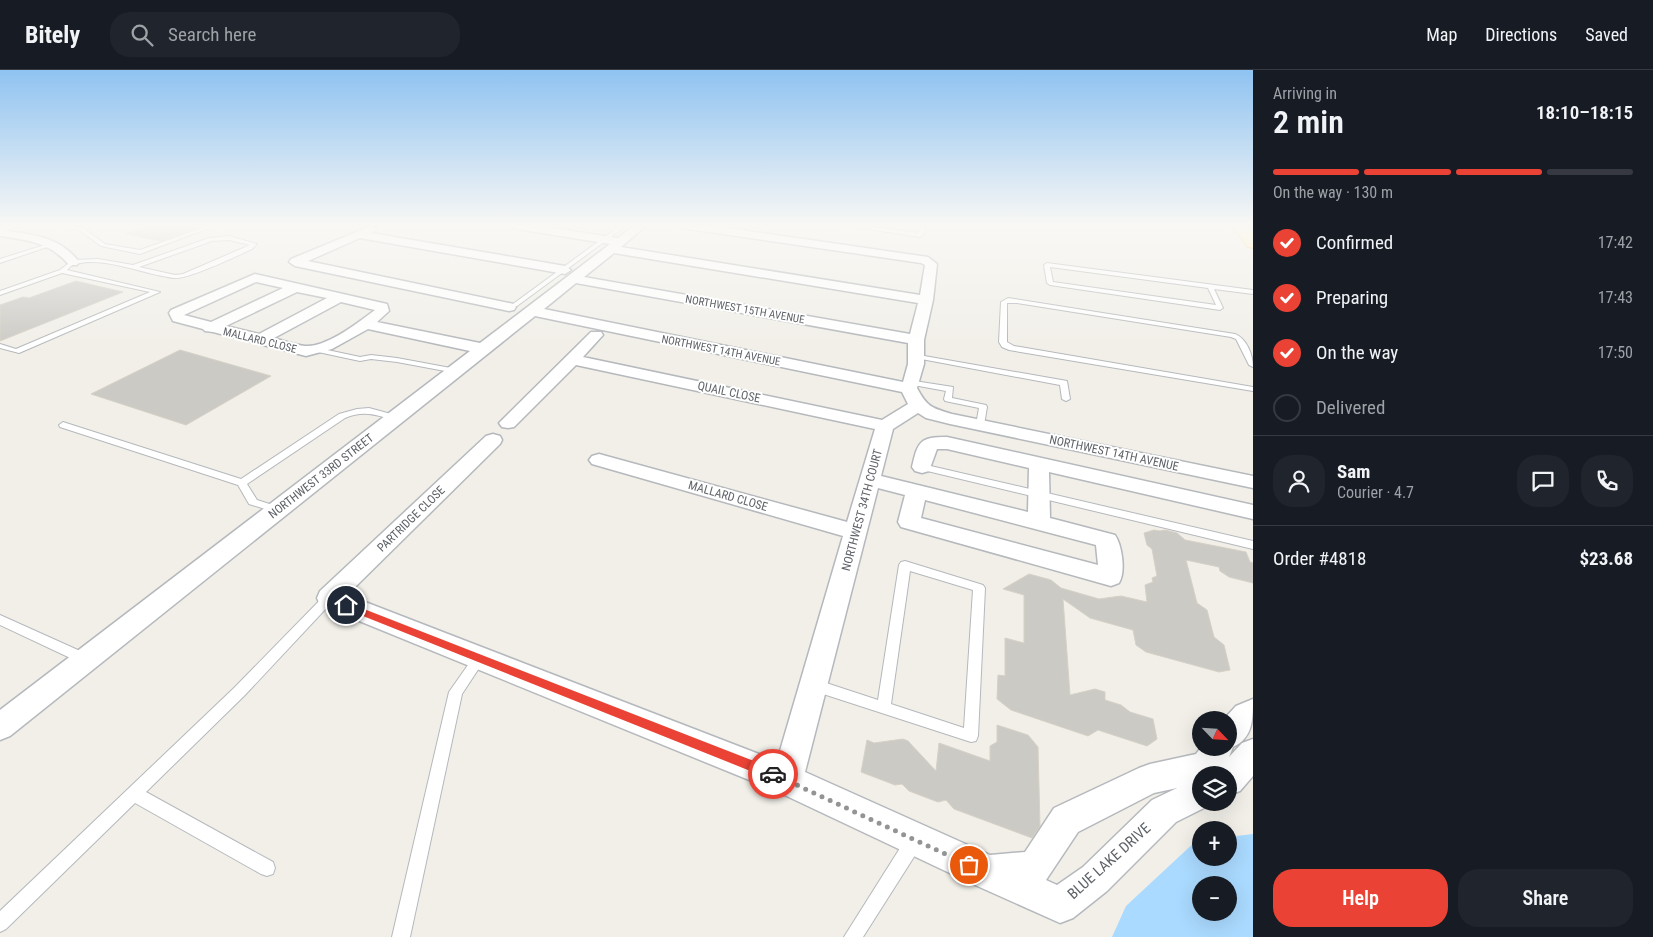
<!DOCTYPE html>
<meta charset="utf-8">
<style>
:root{--surface:#171b24;--page:#20242c;--text:#f1f3f6;--muted:#9ea1a6;--line:#363941;--accent:#ea4335}
body{margin:0;font-family:"Roboto Condensed",sans-serif;background:var(--page);color:var(--text);height:100vh;display:flex;flex-direction:column;font-size:19px;white-space:nowrap}
*{box-sizing:border-box;margin:0}
p{font-size:16px;color:var(--muted)}
.icon{flex:none;width:28px;height:28px;fill:none;stroke:currentColor;stroke-width:2;stroke-linecap:round;stroke-linejoin:round}
.map{position:relative;flex:1;overflow:hidden}
.sheet{display:flex;flex-direction:column;background:var(--surface);width:400px}
.sheet>*{flex:none}
.needle{width:32px;rotate:115deg}
.tools{position:absolute;left:1192px;top:641px;display:grid;gap:10px}
.tools a{display:grid;place-items:center;width:45px;height:45px;border-radius:50%;background:var(--surface);box-shadow:0 5px 20px #0002;font-size:25px}
.pin{position:absolute;display:grid;place-items:center;width:42px;height:42px;color:#fff;margin:-21px;border:2px solid #fff;border-radius:50%;box-shadow:0 1px 5px #0007}
.courier{position:absolute;display:grid;place-items:center;width:50px;height:50px;margin:-25px;border:4px solid #ea4335;border-radius:50%;background:#fff;color:#222;box-shadow:0 1px 6px #0007}
.head em{font-style:normal;font-weight:600}
.head div{display:flex;flex-direction:column-reverse}
.head{display:flex;align-items:center;justify-content:space-between;height:85px;padding:0 20px}
h1{font-size:32px;font-weight:600;line-height:38px}
.bar{display:grid;grid-template-columns:repeat(4,1fr);gap:8px 5px;align-content:center;height:60px;padding:0 20px}
.bar i{height:6px;border-radius:4px;background:var(--line)}
.bar .active{background:var(--accent)}
.bar p{grid-column:span 4}
.line{display:flex;align-items:center;gap:12px;padding:0 20px;border-top:1px solid var(--line)}
.line div{flex:1}
.round{display:grid;place-items:center;flex:none;width:52px;height:52px;border-radius:20px;background:var(--page)}
ol{padding:0 20px;list-style:none}
li{display:flex;align-items:center;gap:15px;height:55px}
li p{margin-inline-start:auto}
li .icon{padding:5px;border-radius:50%;background:var(--accent);color:#fff;stroke-width:4}
li:last-child{color:var(--muted)}
li i{width:28px;height:28px;border:2px solid var(--line);border-radius:50%}
.action{display:flex;gap:10px;margin-top:auto;padding:10px 20px}
.action a{flex:1;height:58px;border-radius:20px;background:var(--accent);color:#fff;font-size:20px;font-weight:600;line-height:58px;text-align:center}
.action a+a{background:var(--page);color:var(--text)}
header{display:flex;align-items:center;gap:30px;box-sizing:border-box;height:70px;padding:0 25px;background:var(--surface);border-bottom:1px solid var(--line)}
header strong{font-size:24px}
nav{display:flex;gap:28px;margin-inline-start:auto;font-size:18px}
.search{width:350px;height:45px;background:var(--page);display:flex;align-items:center;gap:12px;box-sizing:border-box;padding:0 18px;border-radius:20px;color:var(--muted);font-size:19px}
main{display:flex;flex:1;min-height:0}
.map>svg:first-child{display:block}
.water{fill:#aadaff;fill-rule:evenodd}
.building{fill:#cccac5;stroke:#d6d1c6}
.lines{fill:none;stroke-linecap:round;stroke-linejoin:round}
.service-casing{stroke:#b5b8bc;stroke-width:2}
.minor-casing{stroke:#b5b8bc;stroke-width:3}
.primary-casing{stroke:#f2c960;stroke-width:2}
.service{fill:#fff;fill-rule:evenodd}
.minor{fill:#fff;fill-rule:evenodd}
.primary{fill:#fff2af;fill-rule:evenodd}
.route{fill:#ea4335}
.done{stroke:#929495;stroke-width:5;stroke-dasharray:0 9}
.labels{text-anchor:middle;stroke-width:4;stroke-linejoin:round;paint-order:stroke}
.far-street-label{font-size:11px;fill:#5f6368;stroke:#fff}
.street-label{font-size:12px;fill:#5f6368;stroke:#fff}
.near-street-label{font-size:15px;fill:#5f6368;stroke:#fff}
</style>
<header>
<strong>Bitely</strong>
<div class="search"><svg class="icon" aria-label="search" viewBox="0 0 24 24"><circle cx="10" cy="10" r="6"/><path d="M15 15l6 6"/></svg>Search here</div>
<nav><a>Map</a><a>Directions</a><a>Saved</a></nav>
</header>
<main>
<div class="map">
<svg width="1253" height="867" viewBox="0 0 1253 867">
<rect width="100%" height="100%" fill="#f1efe8"/>
<path class="water" d="M1253,764V867H1112L1126,836L1197,770H1201V788H1229V767ZM1201,815H1229V842H1201Z"/>
<g class="building">
<polygon points="150,155 203,155 203,156 160,171 125,164"/>
<polygon points="76,211 123,222 0,271 0,235 23,227 29,228"/>
<polygon points="180,280 271,306 186,355 91,324"/>
<polygon points="1154,460 1160,461 1165,460 1177,463 1185,470 1246,482 1250,492 1253,493 1253,513 1229,507 1220,501 1219,497 1186,490 1197,533 1207,540 1214,567 1224,575 1230,600 1219,602 1146,582 1136,575 1133,560 1090,548 1063,529 1070,625 1095,619 1105,622 1105,630 1121,635 1130,642 1153,649 1157,669 1147,676 1098,660 1088,666 1011,640 997,629 998,605 1005,606 1005,568 1024,573 1024,525 1003,519 1029,504 1051,510 1061,518 1099,529 1121,526 1147,532 1145,515 1153,512 1152,508 1157,506 1152,479 1147,475 1144,463"/>
<polygon points="997,655 1028,665 1038,677 1040,756 1032,768 954,739 946,730 938,732 909,721 902,714 895,715 861,702 867,670 874,673 903,669 908,671 936,701 939,673 990,691 990,676 997,672"/>
</g>
<g class="lines">
<defs>
<g id="service">
<polygon points="13,155 21,155 0,163 0,159"/>
<polygon points="56,155 83,158 105,174 140,180 210,155 217,155 140,184 101,176 79,160"/>
<polygon points="621,155 627,155 517,236 507,238 507,236 513,234"/>
<polygon points="842,155 857,155 918,163 920,155 926,155 923,165 920,167"/>
<path d="M229,166L257,174L252,179C237,186 187,210 174,208C146,205 104,186 76,194C72,194 69,198 67,200L160,222L19,283L0,278V274L16,279L150,222L62,203L0,225V221L60,200L73,190L98,189L133,195L209,168ZM229,170L250,175L183,204L175,205L139,197L212,171Z"/>
<polygon points="51,173 56,174 0,193 0,189"/>
<path d="M1047,193L1253,220V224L1214,219L1223,238L1220,240L1050,215L1047,213L1044,195ZM1050,197L1208,218L1216,235L1053,212Z"/>
<path d="M1008,228L1235,264C1247,269 1253,285 1253,297L1249,295L1236,269L1231,267L1017,233H1007V272L1014,276L1253,317V321L1009,280L1002,277L999,272L1001,232Z"/>
<polygon points="318,278 360,287 371,285 397,288 456,299 460,301 456,303 397,292 371,289 360,291 318,282"/>
<polygon points="913,284 1067,311 1070,329 1066,331 1062,329 1060,315 916,288 912,286"/>
<polygon points="908,310 953,317 952,328 986,335 987,337 984,355 980,358 976,355 979,338 945,331 944,329 946,321 908,314"/>
<path d="M369,338L391,344L400,348L396,351C377,345 364,340 345,348L247,414L257,430L282,438L283,440L282,442L278,443L249,434L238,415L60,357L59,355L63,352L66,353L241,409L339,344L357,339Z"/>
<polygon points="922,394 1253,471 1253,479 919,399 917,397 919,395"/>
<path d="M905,491L983,515L985,518L978,666L976,671L971,672L814,621L809,619L807,615L809,611L814,609L878,630L899,495L901,492ZM910,501L973,520L964,658L891,634Z"/>
<polygon points="329,524 333,525 335,528 333,531 245,625 146,722 273,792 275,798 273,804 267,806 261,804 135,733 6,859 0,862 0,841 235,617 325,525"/>
<polygon points="0,545 89,585 91,589 89,593 85,594 81,593 0,555"/>
<polygon points="479,584 483,585 485,589 462,624 410,867 392,867 449,622 475,585"/>
<polygon points="913,765 919,767 921,773 919,779 863,867 844,867 907,767"/>
</g>
<g id="minor">
<path d="M506,155H533L618,168L635,155H647L621,177L920,225L925,195L921,193L682,158L677,155H706L928,187L937,194L933,230L924,270V294L917,318C927,337 932,338 952,344L1253,406V418L950,354L926,348L918,343L893,359L881,406L1028,442L1029,398L947,379H937L929,401L922,403L915,401L912,397C918,371 920,367 947,367L1253,435V449L1049,402L1050,448L1115,465C1122,475 1126,502 1119,513L1111,516L901,457L898,452L905,425L878,418L805,702L990,785L1025,782L1054,738L1139,698L1150,694L1196,684L1201,677L1229,678V650H1223L1236,636L1253,629C1253,649 1253,668 1233,677L1229,687L1242,673L1253,669V706L1240,721L1229,725V705H1201V732H1213L1212,734L1176,752L1107,821L1073,848L1060,853L975,815L776,721L320,535L317,528L320,521L486,366L493,364L500,366L502,370L500,374L347,525L777,691L843,466L592,394L589,390L592,386L599,384L847,452L875,359L576,295L514,357L508,358L502,357L499,353L591,262H601L603,265L583,287L882,350L908,334L902,322L535,246L10,666L0,670V640L470,281L368,259L332,279L306,286L213,262L205,261L203,259L173,251L169,243L171,240L255,204L387,234L389,241L377,252L480,273L610,174L511,158ZM614,183L918,233L910,264L584,207ZM256,212L283,218L211,252L184,245ZM576,213L908,273V294L903,312L544,239ZM297,222L327,228L259,264L226,256ZM341,232L375,240C359,252 326,278 305,276C295,275 284,271 274,268ZM925,430L1096,475L1098,495L921,448ZM1177,718L1152,730L1083,797L1057,815L1046,810L1078,762L1154,723Z"/>
<polygon points="371,156 377,159 371,163 565,196 571,200 565,204 360,168 308,191 514,234 516,237 514,240 509,241 295,196 289,192 291,189"/>
<path d="M0,160C30,164 60,166 79,192L77,195H69C50,172 27,170 0,166Z"/>
</g>
<polygon id="primary" points="1231,155 1246,155 1253,164 1253,178 1248,177"/>
</defs>
<use href="#service" class="service-casing"/>
<use href="#minor" class="minor-casing"/>
<use href="#primary" class="primary-casing"/>
<use href="#service" class="service"/>
<use href="#minor" class="minor"/>
<use href="#primary" class="primary"/>
</g>
<linearGradient id="sky" x2="0" y2="1"><stop stop-color="#8fc3f1"/><stop offset="0.56" stop-color="#f9f8f5"/><stop offset="1" stop-color="#f9f8f5" stop-opacity="0"/></linearGradient>
<rect width="1253" height="277" fill="url(#sky)"/>
<polygon class="route" points="346,532 777,700 779,704 777,708 773,710 343,538 343,533"/>
<g class="lines">
<polyline class="done" points="773,704 969,795"/>
</g>
<g class="labels">
<g class="far-street-label">
<text transform="translate(745 239) rotate(10)" y="4">NORTHWEST 15TH AVENUE</text>
<text transform="translate(260 270) rotate(14)" y="4">MALLARD CLOSE</text>
<text transform="translate(721 280) rotate(11)" y="4">NORTHWEST 14TH AVENUE</text>
</g>
<g class="street-label">
<text transform="translate(729 322) rotate(12)" y="4">QUAIL CLOSE</text>
<text transform="translate(1114 383) rotate(12)" y="4">NORTHWEST 14TH AVENUE</text>
<text transform="translate(321 406) rotate(-38)" y="4">NORTHWEST 33RD STREET</text>
<text transform="translate(728 426) rotate(16)" y="4">MALLARD CLOSE</text>
<text transform="translate(862 440) rotate(-75)" y="4">NORTHWEST 34TH COURT</text>
<text transform="translate(411 449) rotate(-44)" y="4">PARTRIDGE CLOSE</text>
</g>
<g class="near-street-label">
<text transform="translate(1109 791) rotate(-42)" y="5">BLUE LAKE DRIVE</text>
</g>
</g>
</svg>
<div class="tools">
<a><svg class="needle" viewBox="-14 -14 28 28"><path d="M0-13l5 13h-10z" fill="#e53935"/><path d="M0 13l5-13h-10z" fill="#9ea1a6"/></svg></a>
<a><svg class="icon" aria-label="layers" viewBox="0 0 24 24"><path d="M12 4l9 5-9 5-9-5zM3 14l9 5 9-5"/></svg></a>
<a>+</a>
<a>−</a>
</div>
<div class="pin" style="left:969px;top:795px;background:#ea580c"><svg class="icon" aria-label="bag" viewBox="0 0 24 24"><path d="M5 8h14l-1 12H6zM9 8a3 3 0 0 1 6 0"/></svg></div>
<div class="pin" style="left:346px;top:535px;background:#1f2937"><svg class="icon" aria-label="home" viewBox="0 0 24 24"><path d="M3 11l9-7 9 7M6 9v11h12V9"/></svg></div>
<div class="courier" style="left:773px;top:704px"><svg class="icon" aria-label="car" viewBox="0 0 24 24"><path d="M5 17H2v-5l4-1 3-4h7l3 4 3 1v5h-3M9 17h6M6 11h13"/><circle cx="7" cy="17" r="2"/><circle cx="17" cy="17" r="2"/></svg></div>
</div>
<section class="sheet">
<div class="head"><div><h1>2 min</h1><p>Arriving in</p></div><em>18:10–18:15</em></div>
<div class="bar"><i class="active"></i><i class="active"></i><i class="active"></i><i></i><p>On the way · 130 m</p></div>
<ol>
<li><svg class="icon" aria-label="check" viewBox="0 0 24 24"><path d="M5 12l5 5 9-10"/></svg>Confirmed<p>17:42</p></li>
<li><svg class="icon" aria-label="check" viewBox="0 0 24 24"><path d="M5 12l5 5 9-10"/></svg>Preparing<p>17:43</p></li>
<li><svg class="icon" aria-label="check" viewBox="0 0 24 24"><path d="M5 12l5 5 9-10"/></svg>On the way<p>17:50</p></li>
<li><i></i>Delivered</li>
</ol>
<div class="line" style="height:90px"><a class="round"><svg class="icon" aria-label="person" viewBox="0 0 24 24"><circle cx="12" cy="8" r="4"/><path d="M4 21q1-7 8-7t8 7"/></svg></a><div><b>Sam</b><p>Courier · 4.7</p></div><a class="round"><svg class="icon" aria-label="chat" viewBox="0 0 24 24"><path d="M4 5h16v11H9l-5 4z"/></svg></a><a class="round"><svg class="icon" aria-label="phone" viewBox="0 0 24 24"><path d="M5 4h4l2 5-3 2q2 4 5 5l2-3 5 2v4C11 20 4 13 5 4z"/></svg></a></div>
<div class="line" style="height:65px"><div>Order #4818</div><b>$23.68</b></div>
<div class="action"><a>Help</a><a>Share</a></div>
</section>
</main>
